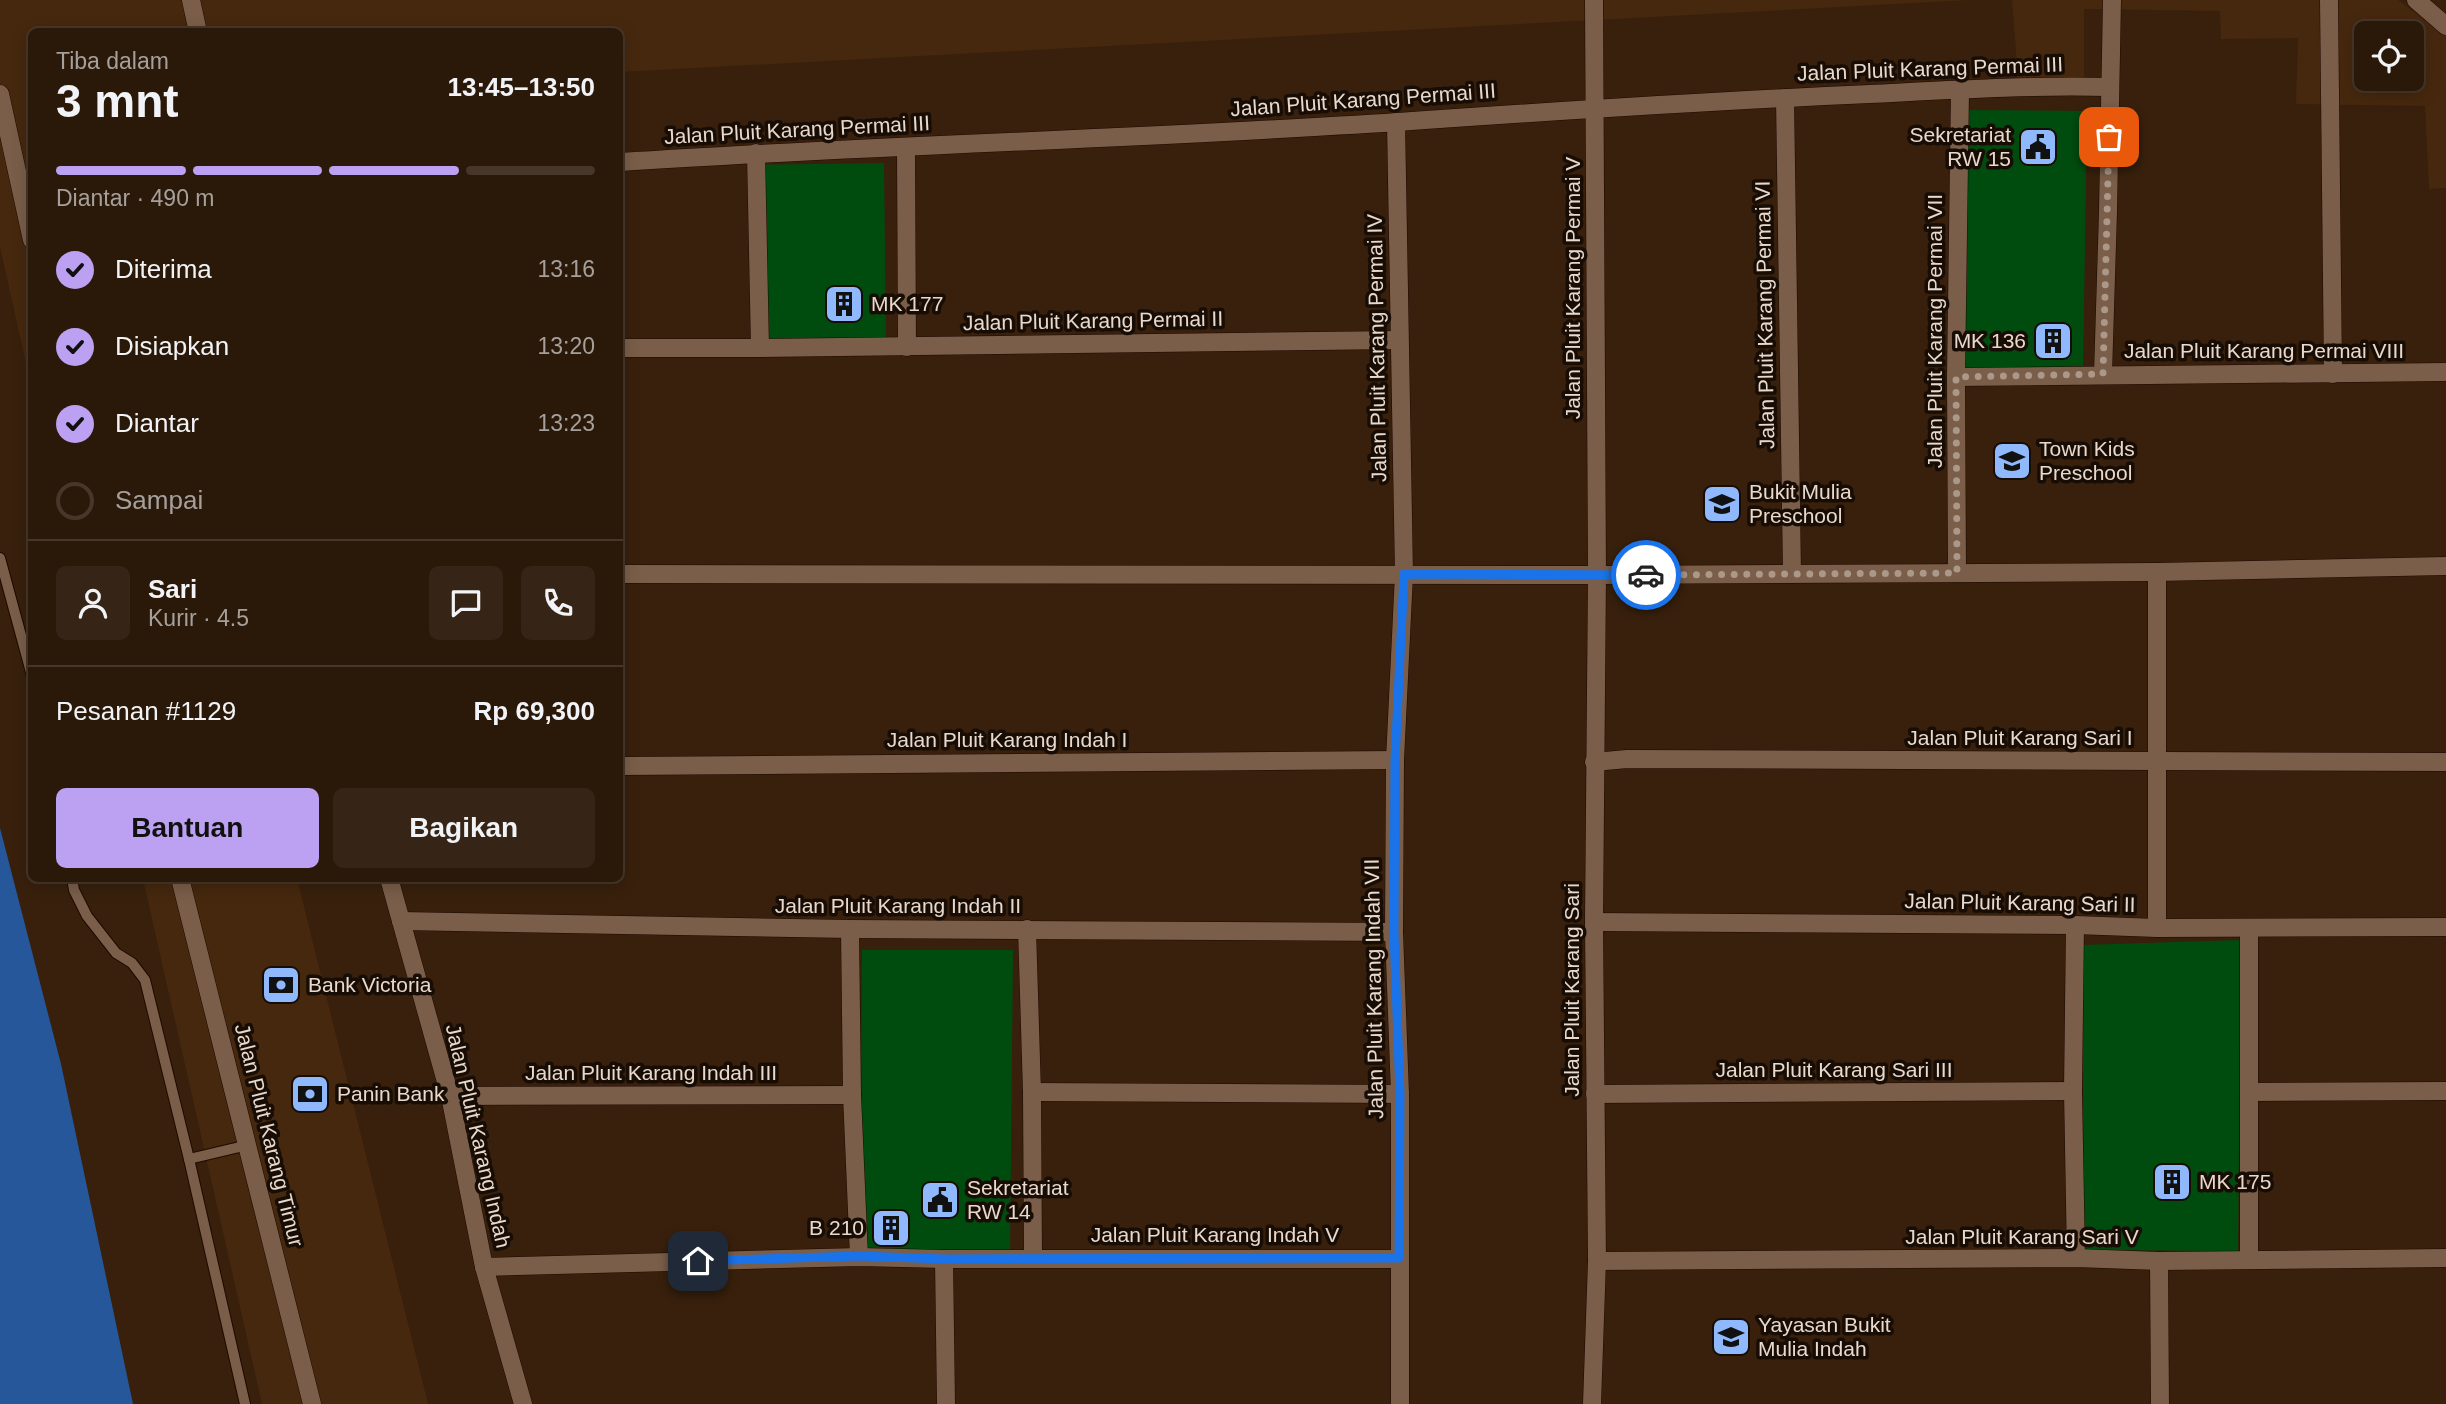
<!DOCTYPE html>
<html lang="id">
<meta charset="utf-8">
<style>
:root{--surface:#2a1809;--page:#362517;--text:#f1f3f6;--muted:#a5a09c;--line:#46372a;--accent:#bca0f2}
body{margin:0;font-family:Helvetica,sans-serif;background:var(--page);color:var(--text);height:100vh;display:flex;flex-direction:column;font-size:26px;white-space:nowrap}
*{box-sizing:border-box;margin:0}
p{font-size:23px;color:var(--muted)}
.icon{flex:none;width:38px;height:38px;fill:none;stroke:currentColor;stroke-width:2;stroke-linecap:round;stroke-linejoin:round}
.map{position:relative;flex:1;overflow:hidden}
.panel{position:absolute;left:28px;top:28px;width:595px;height:854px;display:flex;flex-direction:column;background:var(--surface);border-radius:10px;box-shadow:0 4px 18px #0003,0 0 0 2px var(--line)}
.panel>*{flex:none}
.tools{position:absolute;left:2354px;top:21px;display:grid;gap:14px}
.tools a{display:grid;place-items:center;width:70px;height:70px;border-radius:10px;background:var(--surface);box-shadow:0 4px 18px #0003,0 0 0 2px var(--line);font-size:35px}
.pin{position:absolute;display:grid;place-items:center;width:60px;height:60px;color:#fff;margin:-30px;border-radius:14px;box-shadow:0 4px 10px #0006}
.courier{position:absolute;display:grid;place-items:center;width:70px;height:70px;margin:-35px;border:5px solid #1a73e8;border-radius:50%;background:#fff;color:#222;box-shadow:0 2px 9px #0007}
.summary em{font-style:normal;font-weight:800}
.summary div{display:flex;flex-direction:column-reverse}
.summary{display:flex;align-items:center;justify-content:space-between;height:119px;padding:0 28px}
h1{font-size:46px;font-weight:800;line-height:52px}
.bar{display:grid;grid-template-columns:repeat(4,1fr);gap:10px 7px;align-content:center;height:84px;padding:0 28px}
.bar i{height:9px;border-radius:5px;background:var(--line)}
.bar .current{background:var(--accent)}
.bar p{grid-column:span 4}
.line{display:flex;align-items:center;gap:18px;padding:0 28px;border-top:2px solid var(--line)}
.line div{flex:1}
.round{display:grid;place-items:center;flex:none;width:74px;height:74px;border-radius:10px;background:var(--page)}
ol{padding:0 28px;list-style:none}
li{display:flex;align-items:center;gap:21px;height:77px}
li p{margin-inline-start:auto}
li .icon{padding:7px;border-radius:50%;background:var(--accent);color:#111;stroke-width:4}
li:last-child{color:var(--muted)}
li i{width:38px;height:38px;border:4px solid var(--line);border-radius:50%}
.primary-button{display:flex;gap:14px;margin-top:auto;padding:14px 28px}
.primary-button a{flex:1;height:80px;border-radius:10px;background:var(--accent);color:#111;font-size:28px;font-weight:800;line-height:80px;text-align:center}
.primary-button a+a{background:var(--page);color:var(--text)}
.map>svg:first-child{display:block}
.built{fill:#46280e;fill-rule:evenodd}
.green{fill:#004c0f}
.water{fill:#25579a}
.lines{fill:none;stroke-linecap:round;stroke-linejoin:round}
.service-casing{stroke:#1e0900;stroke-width:12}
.minor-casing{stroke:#1e0900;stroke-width:19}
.tertiary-casing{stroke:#1e0900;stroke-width:19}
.service{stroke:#7a5e49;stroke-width:10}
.minor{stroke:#7a5e49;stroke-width:18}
.tertiary{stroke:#7a5e49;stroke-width:18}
.done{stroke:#ab9889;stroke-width:7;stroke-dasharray:0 12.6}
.route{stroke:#1a73e8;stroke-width:9}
.labels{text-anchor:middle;stroke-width:7;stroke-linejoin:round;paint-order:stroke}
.street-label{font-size:21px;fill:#e9d8cc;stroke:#170d05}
.poi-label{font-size:21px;fill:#e9d8cc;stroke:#170d05;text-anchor:start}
</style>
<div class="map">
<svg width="2446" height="1404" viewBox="0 0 2446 1404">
<rect width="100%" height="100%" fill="#38200c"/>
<g class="built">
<polygon points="0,0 1970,0 620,72 620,32 32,32 31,386 0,247"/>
<path d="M2012,0H2398L2446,34V188L2429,189L2425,106L2296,104L2298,38L2221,39L2220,11L2084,9V91L2019,90ZM2366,33H2412V79H2366Z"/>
<polygon points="143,879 297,879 428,1404 262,1404"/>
</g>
<g class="green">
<polygon points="1963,110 2087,111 2083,369 1960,367"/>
<polygon points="884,163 886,346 755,348 753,165"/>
<polygon points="2241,940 2238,1251 2084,1250 2082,945"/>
<polygon points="862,950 1013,950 1010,1255 860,1254"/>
</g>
<polygon class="water" points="0,828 61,1064 133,1404 0,1404"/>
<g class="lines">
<defs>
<g id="service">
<polyline points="0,558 32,676"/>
<polyline points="72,878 74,890 87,916 116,953 132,963 145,980 189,1159 245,1404"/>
<polyline points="189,1159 248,1145"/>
</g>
<g id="minor">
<polyline points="191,0 198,32"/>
<polyline points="2329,0 2333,374"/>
<polyline points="1785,98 1792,574"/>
<polyline points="1396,122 1404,574 1395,760 1394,932 1400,1094 1400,1404"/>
<polyline points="906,147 907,347"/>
<polyline points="756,153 760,348"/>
<path d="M620,162C879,145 1139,139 1398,122C1555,111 1712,101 1870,94C1950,90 2029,85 2109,87"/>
<polyline points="620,348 760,348 1399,340"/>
<polyline points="2103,374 2108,212 2112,0"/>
<polyline points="1956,377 2446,372"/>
<polyline points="1957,573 1956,377 1960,90"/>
<polyline points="1594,762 1627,759 2446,762"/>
<polyline points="620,766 1395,760"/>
<polyline points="389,878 450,1096 484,1267 523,1404"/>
<polyline points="401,921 850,929 1394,932"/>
<polyline points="1594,922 2075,925 2157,928 2446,927"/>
<polyline points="2075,925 2073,1091 2076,1258"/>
<polyline points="2157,928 2157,572"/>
<polyline points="2249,928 2249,1259"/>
<polyline points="850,929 852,1095 859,1257"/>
<polyline points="1027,929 1032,1092 1033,1258"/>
<polyline points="1032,1092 1400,1094"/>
<polyline points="2251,1092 2446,1091"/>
<polyline points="1595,1094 2073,1091"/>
<polyline points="450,1096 852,1095"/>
<polyline points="944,1259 946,1404"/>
<polyline points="1597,1261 2076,1258 2159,1261 2446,1258"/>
<polyline points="2159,1261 2160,1404"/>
<polyline points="484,1267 859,1257 944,1259 1399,1259"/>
<polyline points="1592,1404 1597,1261 1594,922 1597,575 1594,0"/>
</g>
<g id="tertiary">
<polyline points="2416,0 2446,26"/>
<polyline points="0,94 32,240"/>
<polyline points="620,574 1597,575 2157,572 2446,566"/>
<polyline points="180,878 312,1404"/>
</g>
</defs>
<use href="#service" class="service-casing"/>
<use href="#minor" class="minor-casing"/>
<use href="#tertiary" class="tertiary-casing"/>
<use href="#service" class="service"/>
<use href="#minor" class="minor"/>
<use href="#tertiary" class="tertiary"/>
</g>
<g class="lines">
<polyline class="done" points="1646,575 1957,573 1956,377 2103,374 2109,137"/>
<polyline class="route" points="698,1261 859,1256 944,1259 1399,1258 1400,1094 1394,932 1395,760 1404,574 1646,575"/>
</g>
<defs>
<symbol id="civic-square" viewBox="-11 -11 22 22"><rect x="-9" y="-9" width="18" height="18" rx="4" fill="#8fb8fd" stroke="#170d05"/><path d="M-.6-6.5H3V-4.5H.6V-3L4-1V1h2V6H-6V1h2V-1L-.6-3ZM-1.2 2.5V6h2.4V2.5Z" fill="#111"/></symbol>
<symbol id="building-square" viewBox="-11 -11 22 22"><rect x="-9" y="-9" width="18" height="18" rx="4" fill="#8fb8fd" stroke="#170d05"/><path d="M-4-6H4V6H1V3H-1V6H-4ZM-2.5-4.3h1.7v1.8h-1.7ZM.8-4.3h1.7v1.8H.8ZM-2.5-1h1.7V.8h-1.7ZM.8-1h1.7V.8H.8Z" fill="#111"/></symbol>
<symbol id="school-square" viewBox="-11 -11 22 22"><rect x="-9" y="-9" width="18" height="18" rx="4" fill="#8fb8fd" stroke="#170d05"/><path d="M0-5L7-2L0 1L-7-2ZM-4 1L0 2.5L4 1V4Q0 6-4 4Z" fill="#111"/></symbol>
<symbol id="bank-square" viewBox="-11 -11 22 22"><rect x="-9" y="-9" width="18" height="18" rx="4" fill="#8fb8fd" stroke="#170d05"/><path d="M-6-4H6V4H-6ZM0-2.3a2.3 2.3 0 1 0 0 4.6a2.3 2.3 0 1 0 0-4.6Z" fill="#111"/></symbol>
</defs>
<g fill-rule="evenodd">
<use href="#civic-square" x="2016" y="125" width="44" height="44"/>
<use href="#building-square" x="822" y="282" width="44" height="44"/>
<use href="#building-square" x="2031" y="319" width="44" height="44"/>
<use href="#school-square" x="1990" y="439" width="44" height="44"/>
<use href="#school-square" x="1700" y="482" width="44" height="44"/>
<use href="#bank-square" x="259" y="963" width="44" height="44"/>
<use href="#bank-square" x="288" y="1072" width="44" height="44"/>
<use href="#building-square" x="2150" y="1160" width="44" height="44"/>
<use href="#civic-square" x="918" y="1178" width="44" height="44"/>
<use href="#building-square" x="869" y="1206" width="44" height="44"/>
<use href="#school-square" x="1709" y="1315" width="44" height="44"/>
</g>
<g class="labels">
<g class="street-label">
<text transform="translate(1930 69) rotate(-2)" y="7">Jalan Pluit Karang Permai III</text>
<text transform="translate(1363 100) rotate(-4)" y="7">Jalan Pluit Karang Permai III</text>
<text transform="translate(797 130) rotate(-3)" y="7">Jalan Pluit Karang Permai III</text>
<text transform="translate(1573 288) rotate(-90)" y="7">Jalan Pluit Karang Permai V</text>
<text transform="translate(1765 315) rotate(-91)" y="7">Jalan Pluit Karang Permai VI</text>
<text transform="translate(1093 321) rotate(-1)" y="7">Jalan Pluit Karang Permai II</text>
<text transform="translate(1935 331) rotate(-90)" y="7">Jalan Pluit Karang Permai VII</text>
<text transform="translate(1377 348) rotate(-91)" y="7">Jalan Pluit Karang Permai IV</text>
<text x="2264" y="358">Jalan Pluit Karang Permai VIII</text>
<text x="2020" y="745">Jalan Pluit Karang Sari I</text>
<text x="1007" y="747">Jalan Pluit Karang Indah I</text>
<text transform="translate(2020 903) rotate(1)" y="7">Jalan Pluit Karang Sari II</text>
<text x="898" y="913">Jalan Pluit Karang Indah II</text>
<text transform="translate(1374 989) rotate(-91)" y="7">Jalan Pluit Karang Indah VII</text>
<text transform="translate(1572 990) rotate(-90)" y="7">Jalan Pluit Karang Sari</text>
<text x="1834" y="1077">Jalan Pluit Karang Sari III</text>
<text x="651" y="1080">Jalan Pluit Karang Indah III</text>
<text transform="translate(269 1135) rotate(76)" y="7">Jalan Pluit Karang Timur</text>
<text transform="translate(478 1136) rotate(77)" y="7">Jalan Pluit Karang Indah</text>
<text x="1215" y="1242">Jalan Pluit Karang Indah V</text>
<text x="2022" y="1244">Jalan Pluit Karang Sari V</text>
</g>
<g class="poi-label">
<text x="2011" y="142" text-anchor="end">Sekretariat<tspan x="2011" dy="24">RW 15</tspan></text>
<text x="871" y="311">MK 177</text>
<text x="2026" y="348" text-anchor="end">MK 136</text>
<text x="2039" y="456">Town Kids<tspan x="2039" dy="24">Preschool</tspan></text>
<text x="1749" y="499">Bukit Mulia<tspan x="1749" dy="24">Preschool</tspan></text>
<text x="308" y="992">Bank Victoria</text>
<text x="337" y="1101">Panin Bank</text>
<text x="2199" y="1189">MK 175</text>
<text x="967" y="1195">Sekretariat<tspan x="967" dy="24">RW 14</tspan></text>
<text x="864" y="1235" text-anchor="end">B 210</text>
<text x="1758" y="1332">Yayasan Bukit<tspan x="1758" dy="24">Mulia Indah</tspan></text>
</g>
</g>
</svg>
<div class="tools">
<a><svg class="icon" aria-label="locate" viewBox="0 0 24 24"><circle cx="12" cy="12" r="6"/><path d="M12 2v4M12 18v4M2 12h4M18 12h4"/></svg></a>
</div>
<div class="pin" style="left:2109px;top:137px;background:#ea580c"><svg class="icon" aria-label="bag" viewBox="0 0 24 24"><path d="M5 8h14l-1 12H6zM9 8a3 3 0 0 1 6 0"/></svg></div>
<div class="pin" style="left:698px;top:1261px;background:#1f2937"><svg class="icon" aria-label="home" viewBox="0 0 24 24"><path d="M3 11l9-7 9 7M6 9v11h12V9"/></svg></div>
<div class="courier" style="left:1646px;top:575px"><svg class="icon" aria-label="car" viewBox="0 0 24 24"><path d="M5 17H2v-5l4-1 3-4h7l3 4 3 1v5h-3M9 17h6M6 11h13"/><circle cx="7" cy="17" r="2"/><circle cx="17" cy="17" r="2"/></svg></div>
<section class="panel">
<div class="summary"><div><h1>3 mnt</h1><p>Tiba dalam</p></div><em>13:45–13:50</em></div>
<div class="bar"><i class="current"></i><i class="current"></i><i class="current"></i><i></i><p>Diantar · 490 m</p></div>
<ol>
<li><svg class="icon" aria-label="check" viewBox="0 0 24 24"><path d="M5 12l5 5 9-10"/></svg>Diterima<p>13:16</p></li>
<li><svg class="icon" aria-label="check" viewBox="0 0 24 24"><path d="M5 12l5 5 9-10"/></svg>Disiapkan<p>13:20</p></li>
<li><svg class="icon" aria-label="check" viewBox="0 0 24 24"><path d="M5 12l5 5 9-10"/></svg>Diantar<p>13:23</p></li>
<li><i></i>Sampai</li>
</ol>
<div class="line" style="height:126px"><a class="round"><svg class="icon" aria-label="person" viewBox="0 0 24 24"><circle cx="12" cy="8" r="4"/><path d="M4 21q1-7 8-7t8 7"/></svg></a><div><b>Sari</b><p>Kurir · 4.5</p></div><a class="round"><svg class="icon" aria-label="chat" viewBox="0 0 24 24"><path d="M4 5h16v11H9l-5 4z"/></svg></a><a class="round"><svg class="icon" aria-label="phone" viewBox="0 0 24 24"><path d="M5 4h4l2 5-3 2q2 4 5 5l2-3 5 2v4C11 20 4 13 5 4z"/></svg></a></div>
<div class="line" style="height:91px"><div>Pesanan #1129</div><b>Rp 69,300</b></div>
<div class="primary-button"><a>Bantuan</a><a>Bagikan</a></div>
</section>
</div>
